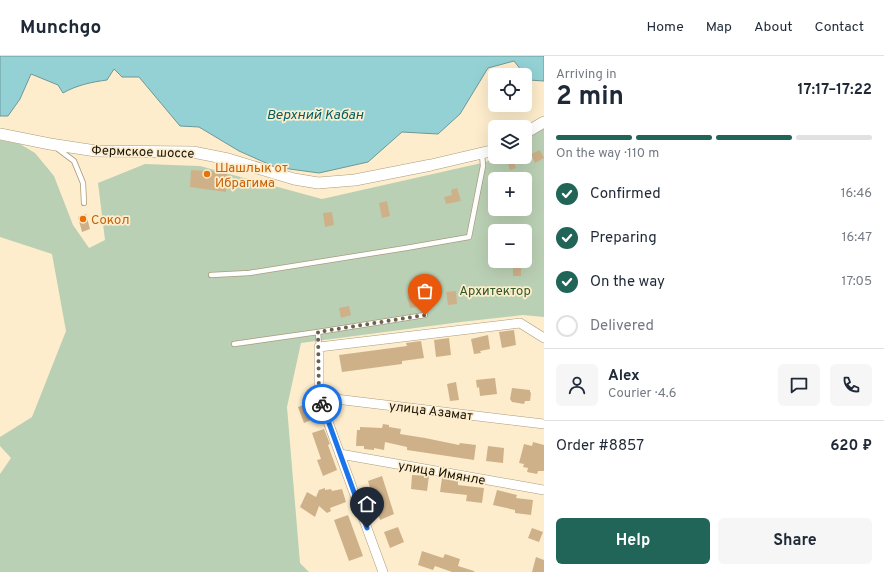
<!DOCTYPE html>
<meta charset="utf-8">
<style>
:root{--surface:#fff;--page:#f6f6f7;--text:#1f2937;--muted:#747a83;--line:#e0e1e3;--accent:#206557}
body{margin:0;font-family:Overpass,sans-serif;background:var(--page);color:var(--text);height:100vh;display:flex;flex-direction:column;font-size:15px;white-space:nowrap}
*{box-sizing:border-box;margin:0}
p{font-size:13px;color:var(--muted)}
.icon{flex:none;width:22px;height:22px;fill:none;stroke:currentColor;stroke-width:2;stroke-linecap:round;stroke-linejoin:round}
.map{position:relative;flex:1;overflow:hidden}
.drawer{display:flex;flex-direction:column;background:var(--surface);width:340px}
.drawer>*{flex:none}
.controls{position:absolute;left:488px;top:12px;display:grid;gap:8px}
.controls a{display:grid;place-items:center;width:44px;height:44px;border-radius:6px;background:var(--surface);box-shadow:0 4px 16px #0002;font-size:20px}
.pin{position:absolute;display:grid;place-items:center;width:34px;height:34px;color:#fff;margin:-41px -17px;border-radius:50% 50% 50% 0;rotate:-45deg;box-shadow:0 0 4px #0007}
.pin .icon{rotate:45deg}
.courier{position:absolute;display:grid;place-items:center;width:40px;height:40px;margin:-20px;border:3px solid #1a73e8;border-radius:50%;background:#fff;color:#222;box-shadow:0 1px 5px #0007}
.summary em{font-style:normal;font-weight:700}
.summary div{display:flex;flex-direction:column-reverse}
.summary{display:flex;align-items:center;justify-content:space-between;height:68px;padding:0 12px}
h1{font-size:26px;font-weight:700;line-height:30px}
.bar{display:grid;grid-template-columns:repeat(4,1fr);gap:6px 4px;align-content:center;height:48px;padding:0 12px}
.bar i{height:5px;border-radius:3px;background:var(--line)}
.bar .current{background:var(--accent)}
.bar p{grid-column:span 4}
.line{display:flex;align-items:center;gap:10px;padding:0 12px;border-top:1px solid var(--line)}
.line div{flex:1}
.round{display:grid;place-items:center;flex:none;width:42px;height:42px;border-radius:6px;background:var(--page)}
ol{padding:0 12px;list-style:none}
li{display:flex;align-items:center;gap:12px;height:44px}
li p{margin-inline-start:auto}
li .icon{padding:4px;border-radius:50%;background:var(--accent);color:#fff;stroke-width:4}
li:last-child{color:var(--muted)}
li i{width:22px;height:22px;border:2px solid var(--line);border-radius:50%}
.button{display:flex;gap:8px;margin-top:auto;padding:8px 12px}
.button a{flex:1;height:46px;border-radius:6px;background:var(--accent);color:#fff;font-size:16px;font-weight:700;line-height:46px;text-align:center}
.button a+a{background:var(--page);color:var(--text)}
header{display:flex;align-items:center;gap:24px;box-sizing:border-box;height:56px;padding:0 20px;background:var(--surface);border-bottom:1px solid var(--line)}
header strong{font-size:19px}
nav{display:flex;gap:22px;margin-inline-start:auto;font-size:14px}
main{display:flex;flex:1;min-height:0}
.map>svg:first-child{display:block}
.green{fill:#bad0b4;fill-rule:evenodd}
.water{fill:#93d1d4;stroke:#6f9897}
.building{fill:#ceb189}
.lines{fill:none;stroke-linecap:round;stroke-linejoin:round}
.service-casing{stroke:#ab9c7d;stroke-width:6}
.minor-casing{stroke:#ab9c7d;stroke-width:10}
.tertiary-casing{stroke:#ab9c7d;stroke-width:12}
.service{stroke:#fff;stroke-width:4.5}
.minor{stroke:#fff;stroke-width:9}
.tertiary{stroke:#fff;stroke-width:11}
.done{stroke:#69604d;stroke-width:4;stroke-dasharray:0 7.2}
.route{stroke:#1a73e8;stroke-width:5}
.food-dot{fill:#e8710a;stroke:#fdedcc;stroke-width:1.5}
.labels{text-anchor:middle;stroke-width:3.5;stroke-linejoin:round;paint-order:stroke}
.street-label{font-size:13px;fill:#1a1408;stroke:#fdedcc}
.food-label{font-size:13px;fill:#c56008;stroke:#fdedcc;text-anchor:start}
.park-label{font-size:13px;fill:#305925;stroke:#fdedcc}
.water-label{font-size:14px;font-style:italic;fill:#036064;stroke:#fdedcc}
</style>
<header>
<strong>Munchgo</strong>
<nav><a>Home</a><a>Map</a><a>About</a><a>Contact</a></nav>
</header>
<main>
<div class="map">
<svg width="544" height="516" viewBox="0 0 544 516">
<rect width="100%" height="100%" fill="#fdedcc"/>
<path class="green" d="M544,72V261L523,259L461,266L301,287L287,351L300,507L309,516H0V418L11,402L0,390V381L32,361L66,275L52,198L0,181V84L20,88L35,97L54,120L73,169L89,192L105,184L98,127L145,108L200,110L322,143L486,106L495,100L525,101V83ZM495,123H525V153H495ZM495,175H525V205H495Z"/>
<path class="water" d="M0,0H544V25L529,24L514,5L488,12L460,58L438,78L402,76L368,106L319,117L275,111L239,95L199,71L180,70L139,21H122L114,13L107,24C92,26 77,29 63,37L58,29L31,18L20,43L8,60H0Z"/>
<g class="building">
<polygon points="540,94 544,102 535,107 531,98"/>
<polygon points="506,101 512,101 516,112 510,114"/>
<polygon points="191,114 227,116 226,136 190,131"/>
<polygon points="457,132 461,145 446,148 444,141 452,139 451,134"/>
<polygon points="387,145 390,160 382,162 379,147"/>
<polygon points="332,156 334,169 325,171 323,157"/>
<polygon points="86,158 90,173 82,176 78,161"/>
<polygon points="521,208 521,220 513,220 513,209"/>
<polygon points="456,235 457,248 448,249 446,236"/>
<polygon points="419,238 422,250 410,252 407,241"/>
<polygon points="349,250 351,259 341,262 339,252"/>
<polygon points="514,274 516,289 502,292 499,276"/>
<polygon points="488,279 490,293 480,295 481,297 474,298 471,283"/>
<polygon points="449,282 451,299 436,301 434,284"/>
<polygon points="421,285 424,302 402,305 402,308 342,316 339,299 407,290 406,287"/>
<polygon points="495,322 497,338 480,340 479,331 477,332 476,324"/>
<polygon points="456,326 459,344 450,345 447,328"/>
<polygon points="512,332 530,334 530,336 531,337 530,345 525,345 524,348 512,346 510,343"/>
<polygon points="312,346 318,361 304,367 298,351"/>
<polygon points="383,368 389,369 389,371 401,373 400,378 425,382 459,389 460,387 476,389 474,404 407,394 407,391 385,386 384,394 374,392 374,394 364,393 364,390 356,390 357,374 360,374 360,371 382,372"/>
<polygon points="324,373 330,388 328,389 337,414 323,420 317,404 321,403 312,377"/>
<polygon points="533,386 544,389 544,415 538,415 537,418 527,416 528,412 523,411 524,408 519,407 524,388 532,390"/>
<polygon points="488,390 504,392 503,407 486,405"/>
<polygon points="412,419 429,420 427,435 411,433"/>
<polygon points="382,420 394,458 380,464 368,425"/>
<polygon points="442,422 458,425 458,429 484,432 482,447 466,445 467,439 440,436"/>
<polygon points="325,432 325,434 331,433 332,435 342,433 346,446 330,452 331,455 327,457 319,450 315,461 300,451 307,436 316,441 319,434"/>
<polygon points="497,434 517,439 516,442 533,444 531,459 515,457 515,454 493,449"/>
<polygon points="348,459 363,500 349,505 334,464"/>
<polygon points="398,471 404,486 390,492 384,476"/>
<polygon points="532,472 543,476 539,486 528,482"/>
<polygon points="422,495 443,502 445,498 460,503 458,510 474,515 474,516 452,516 435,510 433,514 418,509"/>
<polygon points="536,501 544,504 544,516 532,516"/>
</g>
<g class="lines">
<defs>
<g id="service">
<polyline points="58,93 74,105 83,127 84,147"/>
<polyline points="211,219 249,217 406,192 469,181 483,110 482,98"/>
<polyline points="318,276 319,291"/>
<polyline points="234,288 318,276 425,259"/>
</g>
<g id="minor">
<polyline points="319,341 544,368"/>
<polyline points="340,398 544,434"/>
<polyline points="383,516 319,341 319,291 520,267 544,282"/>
</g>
<g id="tertiary">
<polyline points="525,77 544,66"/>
<polyline points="0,78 50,88 96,95 193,96 228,103 294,123 318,127 355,124 431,109 495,94"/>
</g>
</defs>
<use href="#service" class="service-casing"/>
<use href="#minor" class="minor-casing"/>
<use href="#tertiary" class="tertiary-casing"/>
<use href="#service" class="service"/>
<use href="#minor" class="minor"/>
<use href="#tertiary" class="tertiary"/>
</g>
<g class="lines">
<polyline class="done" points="322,348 319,340 318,276 425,259"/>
<polyline class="route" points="322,348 367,472"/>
</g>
<g class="food-dot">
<circle cx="207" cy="118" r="4"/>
<circle cx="83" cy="163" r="4"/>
</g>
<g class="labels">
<g class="street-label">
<text transform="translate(143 95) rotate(2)" y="5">Фермское шоссе</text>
<text transform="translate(431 354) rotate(7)" y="5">улица Азамат</text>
<text transform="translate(442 416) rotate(10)" y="5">улица Имянле</text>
</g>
<g class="food-label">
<text x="215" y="116">Шашлык от<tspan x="215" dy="15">Ибрагима</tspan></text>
<text x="91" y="168">Сокол</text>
</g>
<g class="park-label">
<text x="495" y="239">Архитектор</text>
</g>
<g class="water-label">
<text x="315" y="63">Верхний Кабан</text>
</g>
</g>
</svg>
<div class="controls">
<a><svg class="icon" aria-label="locate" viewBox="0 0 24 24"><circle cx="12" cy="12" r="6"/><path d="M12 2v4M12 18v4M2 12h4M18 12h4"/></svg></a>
<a><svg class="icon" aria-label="layers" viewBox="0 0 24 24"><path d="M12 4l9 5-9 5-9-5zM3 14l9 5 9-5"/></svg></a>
<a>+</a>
<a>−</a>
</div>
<div class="pin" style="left:425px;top:259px;background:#ea580c"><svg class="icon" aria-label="bag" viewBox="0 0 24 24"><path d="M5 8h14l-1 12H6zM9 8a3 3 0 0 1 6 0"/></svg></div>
<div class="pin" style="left:367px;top:472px;background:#1f2937"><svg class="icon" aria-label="home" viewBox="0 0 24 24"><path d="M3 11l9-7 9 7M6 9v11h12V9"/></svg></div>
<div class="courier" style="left:322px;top:348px"><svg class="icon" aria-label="bike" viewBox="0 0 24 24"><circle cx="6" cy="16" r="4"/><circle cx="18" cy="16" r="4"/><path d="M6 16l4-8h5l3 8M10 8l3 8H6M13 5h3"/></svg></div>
</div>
<section class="drawer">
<div class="summary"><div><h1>2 min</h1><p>Arriving in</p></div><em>17:17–17:22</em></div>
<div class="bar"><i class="current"></i><i class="current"></i><i class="current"></i><i></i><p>On the way · 110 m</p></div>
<ol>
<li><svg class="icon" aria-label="check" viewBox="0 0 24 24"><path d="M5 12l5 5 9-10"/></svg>Confirmed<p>16:46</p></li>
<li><svg class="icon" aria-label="check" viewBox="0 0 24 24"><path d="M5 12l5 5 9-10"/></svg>Preparing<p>16:47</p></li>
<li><svg class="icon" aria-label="check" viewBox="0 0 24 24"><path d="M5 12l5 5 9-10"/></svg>On the way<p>17:05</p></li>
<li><i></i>Delivered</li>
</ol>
<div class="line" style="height:72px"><a class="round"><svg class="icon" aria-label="person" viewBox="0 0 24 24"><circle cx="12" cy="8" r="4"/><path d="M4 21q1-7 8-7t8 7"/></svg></a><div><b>Alex</b><p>Courier · 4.6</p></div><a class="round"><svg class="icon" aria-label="chat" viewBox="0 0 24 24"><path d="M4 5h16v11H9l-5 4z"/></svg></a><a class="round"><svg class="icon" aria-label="phone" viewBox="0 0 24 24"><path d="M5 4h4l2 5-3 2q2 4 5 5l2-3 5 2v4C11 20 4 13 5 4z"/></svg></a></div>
<div class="line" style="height:52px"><div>Order #8857</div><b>620 ₽</b></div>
<div class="button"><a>Help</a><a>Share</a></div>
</section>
</main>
